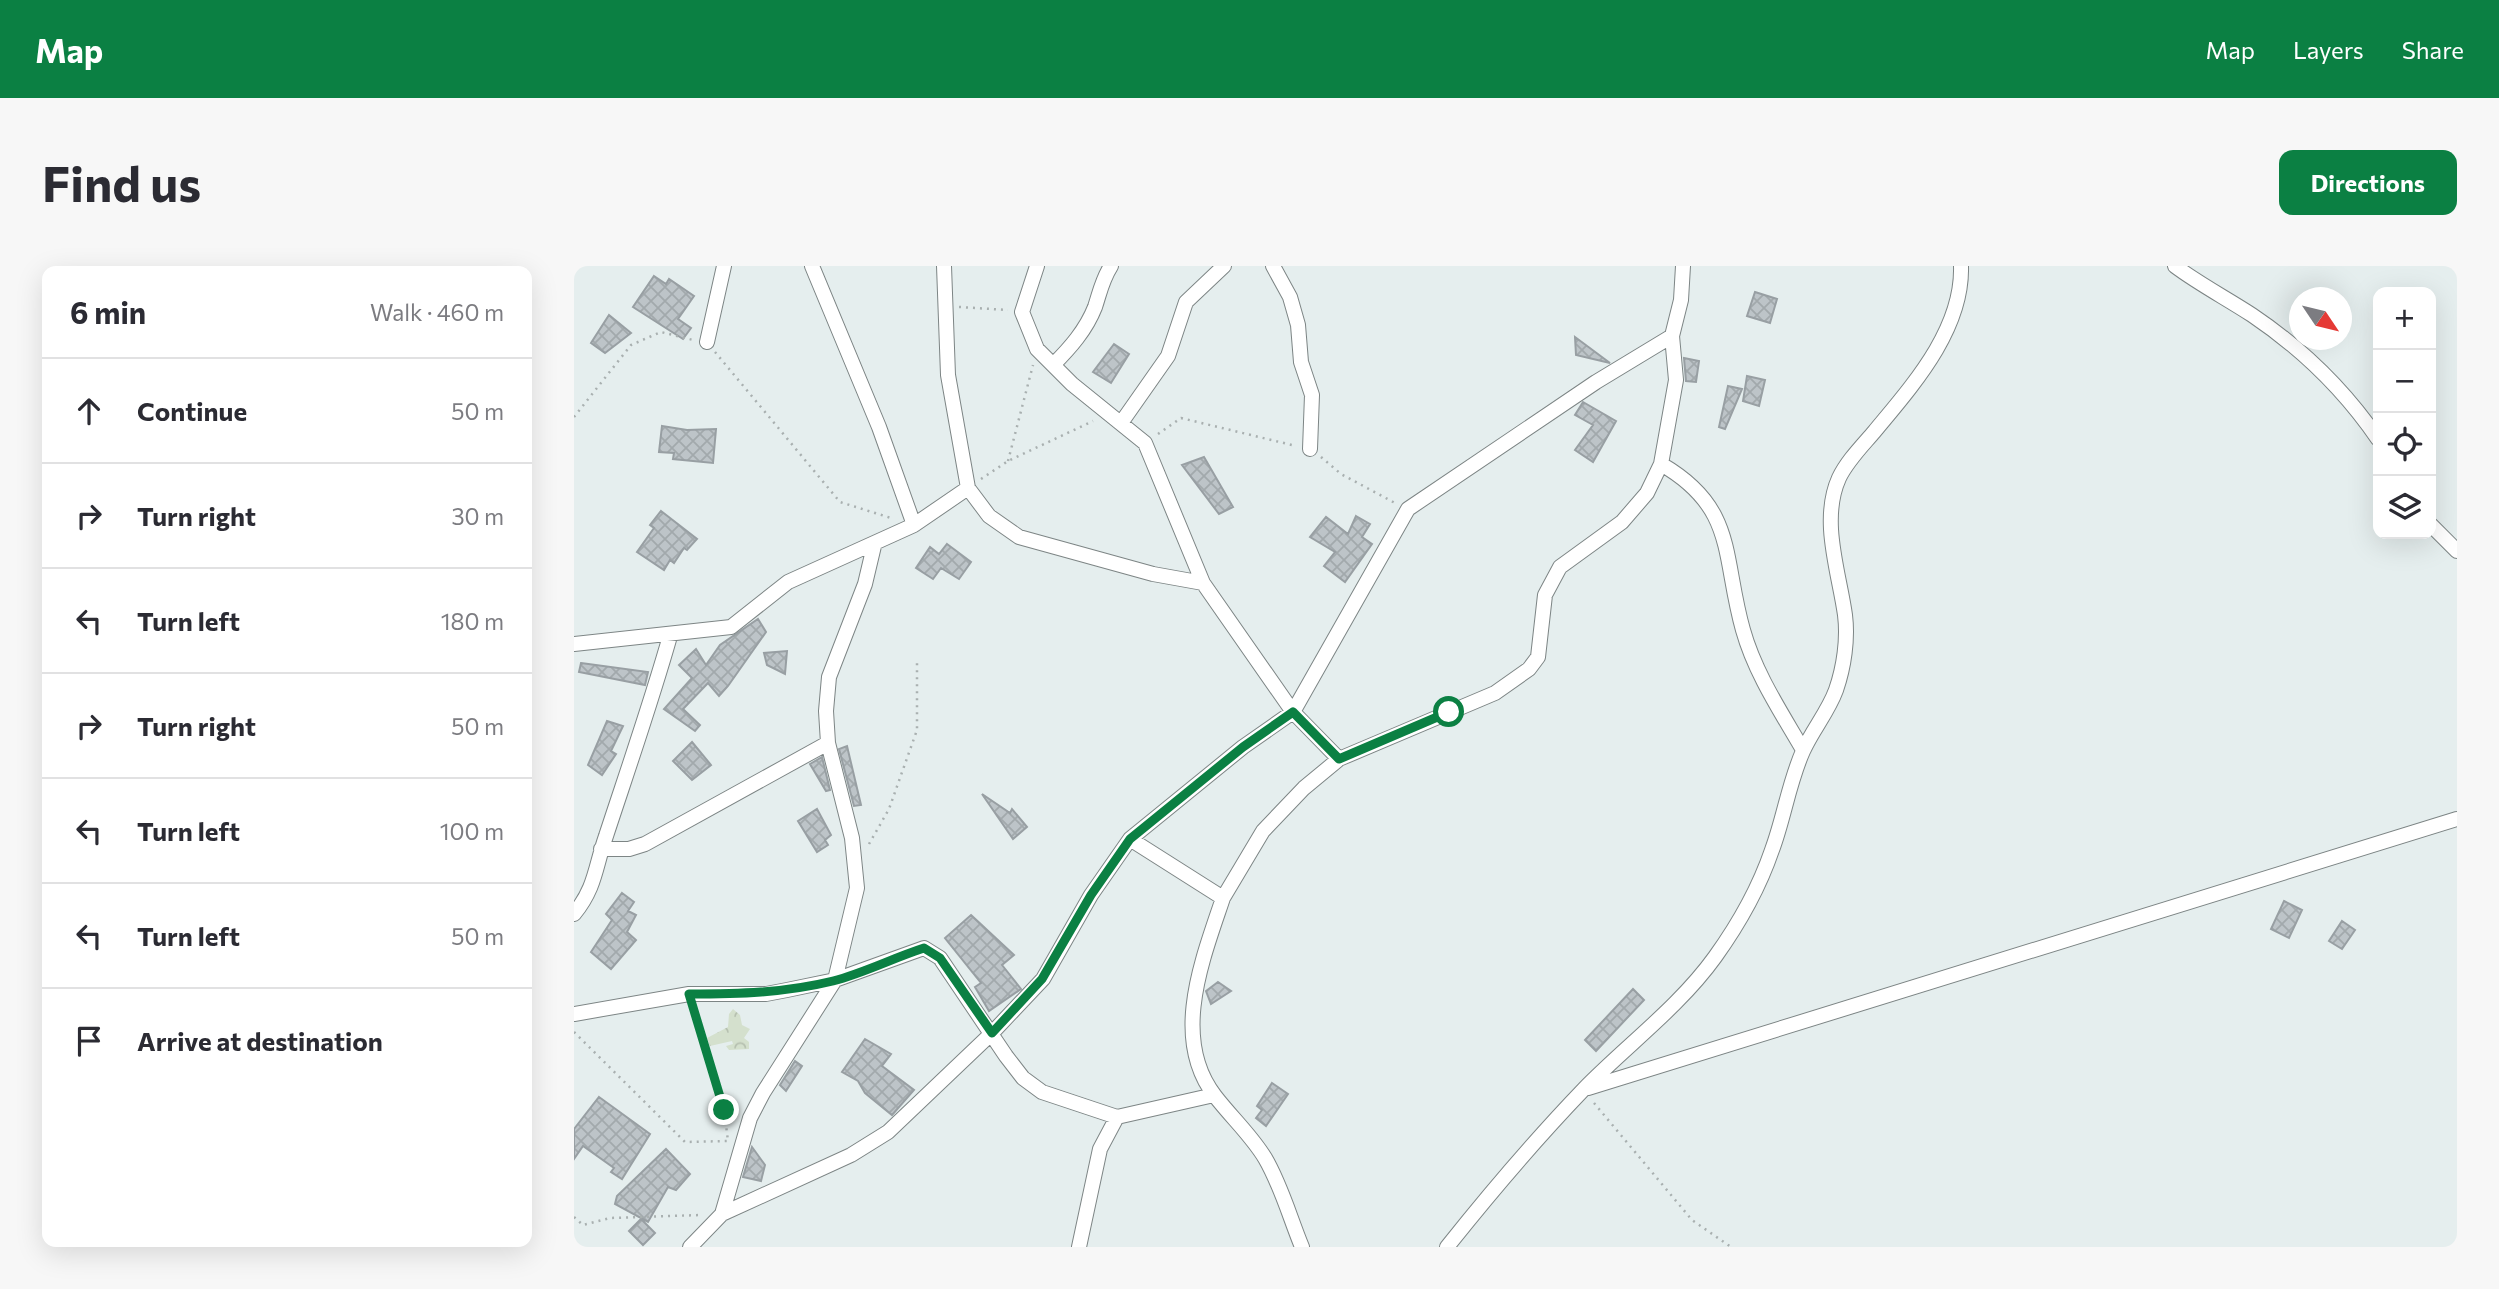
<!DOCTYPE html>
<html lang="en">
<head>
<meta charset="utf-8">
<style>
	:root { --surface:#fff; --page:#f7f7f7; --text:#2b2b33; --muted:#7c7c81; --line:#e1e1e2; --accent:#0b8043 }
	body { margin:0; font-family:Commissioner,sans-serif; background:var(--page); color:var(--text) }
	.controls { position:absolute; right:21px; top:21px; display:grid; overflow:hidden; border-radius:14px; box-shadow:0 7px 28px #0002 }
	.controls button { width:63px; height:63px; display:grid; place-items:center; padding:0; border:0; border-bottom:2px solid var(--line); background:var(--surface); color:var(--text); font:35px sans-serif }
	.compass { position:absolute; left:1715px; top:21px; width:63px; height:63px; border-radius:50%; background:var(--surface); box-shadow:0 7px 28px #0002; rotate:125deg }
	.stop { position:absolute; width:21px; height:21px; margin:-16px; border:5px solid #0b8043; border-radius:50%; background:#fff }
	.stop.end { background:#0b8043; border-color:#fff; box-shadow:0 2px 7px #0008 }
	.list { margin:0; padding:0; list-style:none }
	h2 { display:flex; justify-content:space-between; align-items:center; height:91px; margin:0; padding:0 28px; font-size:30px }
	h2 small { font-size:23px; font-weight:400; color:var(--muted) }
	.list li { display:grid; grid-template-columns:46px 1fr auto; gap:21px; align-items:center; box-sizing:border-box; height:105px; padding:0 28px; border-top:2px solid var(--line) }
	.list b { display:block; font-size:26px; white-space:nowrap }
	.list em { font-size:23px; font-style:normal; color:var(--muted) }
	.icon { flex:none; width:38px; height:38px; fill:none; stroke:currentColor; stroke-width:2; stroke-linecap:round; stroke-linejoin:round }
	.map { position:relative; flex:none; width:1883px; height:981px; overflow:hidden; border-radius:14px }
	header { display:flex; align-items:center; gap:42px; box-sizing:border-box; height:98px; padding:0 35px; background:var(--accent); color:#fff }
	header strong { font-size:33px }
	nav { display:flex; gap:38px; margin-inline-start:auto; font-size:24px }
	.intro { display:flex; align-items:center; justify-content:space-between; box-sizing:border-box; height:168px; padding:0 42px }
	h1 { margin:0; font-size:49px }
	.button { padding:18px 32px; border-radius:14px; background:var(--accent); color:#fff; font-size:24px; font-weight:700 }
	main { display:flex; gap:42px; padding:0 42px }
	aside { flex:1; background:var(--surface); border-radius:14px; box-shadow:0 7px 28px #0002 }
	.map>svg:first-child { display:block }
	.forest { fill:url(#forest-crowns) }
	.building { fill:url(#building-cross-hatch); stroke:#989fa3; stroke-width:2 }
	.lines { fill:none; stroke-linecap:round; stroke-linejoin:round }
	.street-casing { stroke:#7d8585; stroke-width:16 }
	.path { stroke:#a9b0b0; stroke-width:2.5; stroke-dasharray:2 5; stroke-linecap:butt }
	.street { stroke:#fff; stroke-width:14 }
	.route { stroke:#0b8043; stroke-width:9 }
</style>
</head>
<body>
<header>
<strong>Map</strong>
<nav><a>Map</a><a>Layers</a><a>Share</a></nav>
</header>
<div class="intro"><h1>Find us</h1><a class="button">Directions</a></div>
<main>
<aside>
<h2>6 min<small>Walk · 460 m</small></h2>
<ul class="list">
<li><svg class="icon" aria-label="ahead" viewBox="0 0 24 24"><path d="M12 20V5M6 11l6-6 6 6"/></svg><div><b>Continue</b></div><em>50 m</em></li>
<li><svg class="icon" aria-label="right" viewBox="0 0 24 24"><path d="M7 20v-9h11M14 6l5 5-5 5"/></svg><div><b>Turn right</b></div><em>30 m</em></li>
<li><svg class="icon" aria-label="left" viewBox="0 0 24 24"><path d="M17 20v-9H6M10 6l-5 5 5 5"/></svg><div><b>Turn left</b></div><em>180 m</em></li>
<li><svg class="icon" aria-label="right" viewBox="0 0 24 24"><path d="M7 20v-9h11M14 6l5 5-5 5"/></svg><div><b>Turn right</b></div><em>50 m</em></li>
<li><svg class="icon" aria-label="left" viewBox="0 0 24 24"><path d="M17 20v-9H6M10 6l-5 5 5 5"/></svg><div><b>Turn left</b></div><em>100 m</em></li>
<li><svg class="icon" aria-label="left" viewBox="0 0 24 24"><path d="M17 20v-9H6M10 6l-5 5 5 5"/></svg><div><b>Turn left</b></div><em>50 m</em></li>
<li><svg class="icon" aria-label="arrive" viewBox="0 0 24 24"><path d="M6 21V4h12l-3 4 3 4H6"/></svg><div><b>Arrive at destination</b></div></li>
</ul>
</aside>
<div class="map">
<svg width="1883" height="981" viewBox="0 0 1883 981">
	<defs>
		<pattern id="forest-crowns" width="20" height="18" patternUnits="userSpaceOnUse" patternTransform="scale(1.75)"><rect width="20" height="18" fill="#d4e0cd"/><path d="M2 6a3 3 0 1 1 6 0M12 15a3 3 0 1 1 6 0" fill="none" stroke="#b6c0b0"/></pattern>
		<pattern id="building-cross-hatch" width="8" height="8" patternUnits="userSpaceOnUse" patternTransform="scale(1.75)"><rect width="8" height="8" fill="#bdc4c8"/><path d="M0 0l8 8M0 8l8-8" fill="none" stroke="#a2a9ac"/></pattern>
	</defs>
	<rect width="100%" height="100%" fill="#e5eeee"/>
	<path class="forest" d="M159,743L166,749L168,759L176,763L170,772L175,776V783L155,784L152,780L159,778L158,775L136,780L133,772L154,761L155,748Z"/>
	<path class="building" d="M80,10L92,18L95,13L120,30L104,53L117,62L109,73L59,41Z
		M1181,26L1203,33L1196,57L1173,50Z
		M35,49L57,67L31,87L17,77Z
		M1001,71L1036,97L1002,89Z
		M540,78L555,88L537,117L519,106Z
		M1110,92L1125,95L1122,116L1112,115Z
		M1173,110L1191,114L1185,140L1169,135Z
		M1154,120L1168,123L1151,163L1145,161Z
		M1009,136L1042,155L1019,196L1001,184L1019,159L1001,149Z
		M88,160L113,164L142,163L139,197L99,193L100,187L85,186Z
		M630,191L659,241L645,248L608,199Z
		M87,245L123,273L113,284L110,282L100,297L96,294L90,304L63,286L80,262L76,259Z
		M782,250L796,258L788,271L798,278L771,316L750,300L761,286L736,271L752,251L774,268Z
		M373,278L397,296L385,313L367,302L359,313L342,302L356,281L365,288Z
		M184,353L192,366L154,420L145,430L134,417L109,443L126,459L121,465L90,443L118,412L105,399L122,383L132,399L146,379Z
		M213,385L211,408L193,399L190,387Z
		M7,397L74,406L71,419L5,406Z
		M33,455L49,460L37,485L42,488L28,509L14,499Z
		M118,476L137,499L118,514L99,495Z
		M273,480L287,539L280,540L265,483Z
		M248,491L256,524L252,525L236,498Z
		M408,528L436,547L438,543L453,561L439,573Z
		M243,543L257,569L251,574L254,579L243,586L224,555Z
		M48,627L60,636L54,645L62,649L53,666L62,674L37,703L17,686L38,654L32,648Z
		M1710,635L1728,644L1715,672L1697,663Z
		M397,649L440,689L428,699L447,723L415,745L401,721L407,717L371,672Z
		M1768,655L1781,664L1768,683L1755,675Z
		M644,716L657,725L637,738L632,725Z
		M1059,723L1070,734L1022,785L1011,774Z
		M291,773L317,788L308,800L340,824L318,849L291,827L284,815L268,806Z
		M221,795L228,800L212,825L206,819Z
		M698,817L714,828L692,860L682,852L688,844L683,840Z
		M25,831L76,868L48,913L37,906L40,902L9,880L0,893V863Z
		M178,881L191,899L187,915L169,911Z
		M92,883L116,908L102,924L94,921L74,956L41,938L43,930Z
		M67,953L81,967L69,979L55,965Z"/>
	<g class="lines">
		<g class="street-casing">
			<path id="street" d="M238,0L305,161L340,259
				M463,0L448,46L463,83L498,118L571,177L629,317L719,446L765,493
				M699,0L716,31L724,59L727,96L738,129L736,183
				M1601,0C1625,18 1652,32 1678,49C1727,82 1771,125 1804,173
				M133,76L150,0
				M479,99C496,82 512,64 521,41C526,26 528,14 537,0
				M547,157L594,90L612,36L650,0
				M1087,198C1163,242 1148,290 1169,364C1181,407 1207,446 1229,484
				M394,222L415,250L445,271L579,308L629,317
				M1857,259L1883,285
				M0,378L157,361L214,316L340,259L394,222L374,109L370,0
				M556,573L649,632C629,692 596,772 641,830C658,852 677,869 691,892C707,919 716,952 728,981
				M27,583H55L71,578L254,477
				M649,632L689,565L730,522L765,493L921,427L955,403L964,391L971,329L986,301L1048,256L1073,227L1087,198L1102,114L1098,70
				M0,648C22,621 21,601 32,570C54,503 77,437 96,370
				M0,748L115,728H192L213,724L261,714L350,682L366,692L432,790L449,812L468,826L543,851L640,829
				M1014,822L1883,553
				M148,948L176,852L189,827L261,714L283,622L278,572L254,477L252,445L255,411L291,318L300,280
				M116,981L148,948L277,889L314,866L418,767L469,713L517,629L556,573L669,481L719,446L834,243L1022,116L1098,70L1107,34L1109,0
				M505,981L526,883L543,851
				M873,981C916,927 962,873 1010,823C1053,779 1105,741 1141,691C1164,659 1185,622 1198,584C1210,552 1215,516 1229,485C1239,463 1254,446 1262,424C1270,401 1274,373 1271,349C1265,306 1246,254 1265,212C1273,195 1288,180 1300,166C1338,120 1389,64 1387,0"/>
		</g>
		<path class="path" d="M385,41L434,44
			M141,86L266,236L317,252
			M0,151L57,79L87,66L119,74
			M584,168L607,152L722,180
			M747,191L767,208L821,237
			M434,195L459,99
			M407,213L434,195L519,155
			M295,578L315,543L343,464V393
			M0,766L111,876L154,875L150,843L120,743
			M1020,837L1118,954L1157,981
			M0,951L9,959L36,952L127,949"/>
		<use href="#street" class="street"/>
	</g>
	<g class="lines">
		<path class="route" d="M150,844L115,728C164,728 210,727 259,715C290,707 319,692 350,682L366,692L418,767L468,713L517,629L556,573L669,481L719,446L765,493L875,446"/>
	</g>
</svg>
<div class="controls">
<button>+</button>
<button>−</button>
<button><svg class="icon" aria-label="locate" viewBox="0 0 24 24"><circle cx="12" cy="12" r="6"/><path d="M12 2v4M12 18v4M2 12h4M18 12h4"/></svg></button>
<button><svg class="icon" aria-label="layers" viewBox="0 0 24 24"><path d="M12 4l9 5-9 5-9-5zM3 14l9 5 9-5"/></svg></button>
</div>
<svg class="compass" viewBox="-18 -18 36 36"><path d="M0-13l5 13h-10z" fill="#e53935"/><path d="M0 13l5-13h-10z" fill="#7c7c81"/></svg>
<div class="stop" style="left:875px;top:446px"></div>
<div class="stop end" style="left:150px;top:844px"></div>
</div>
</main>
</body>
</html>
